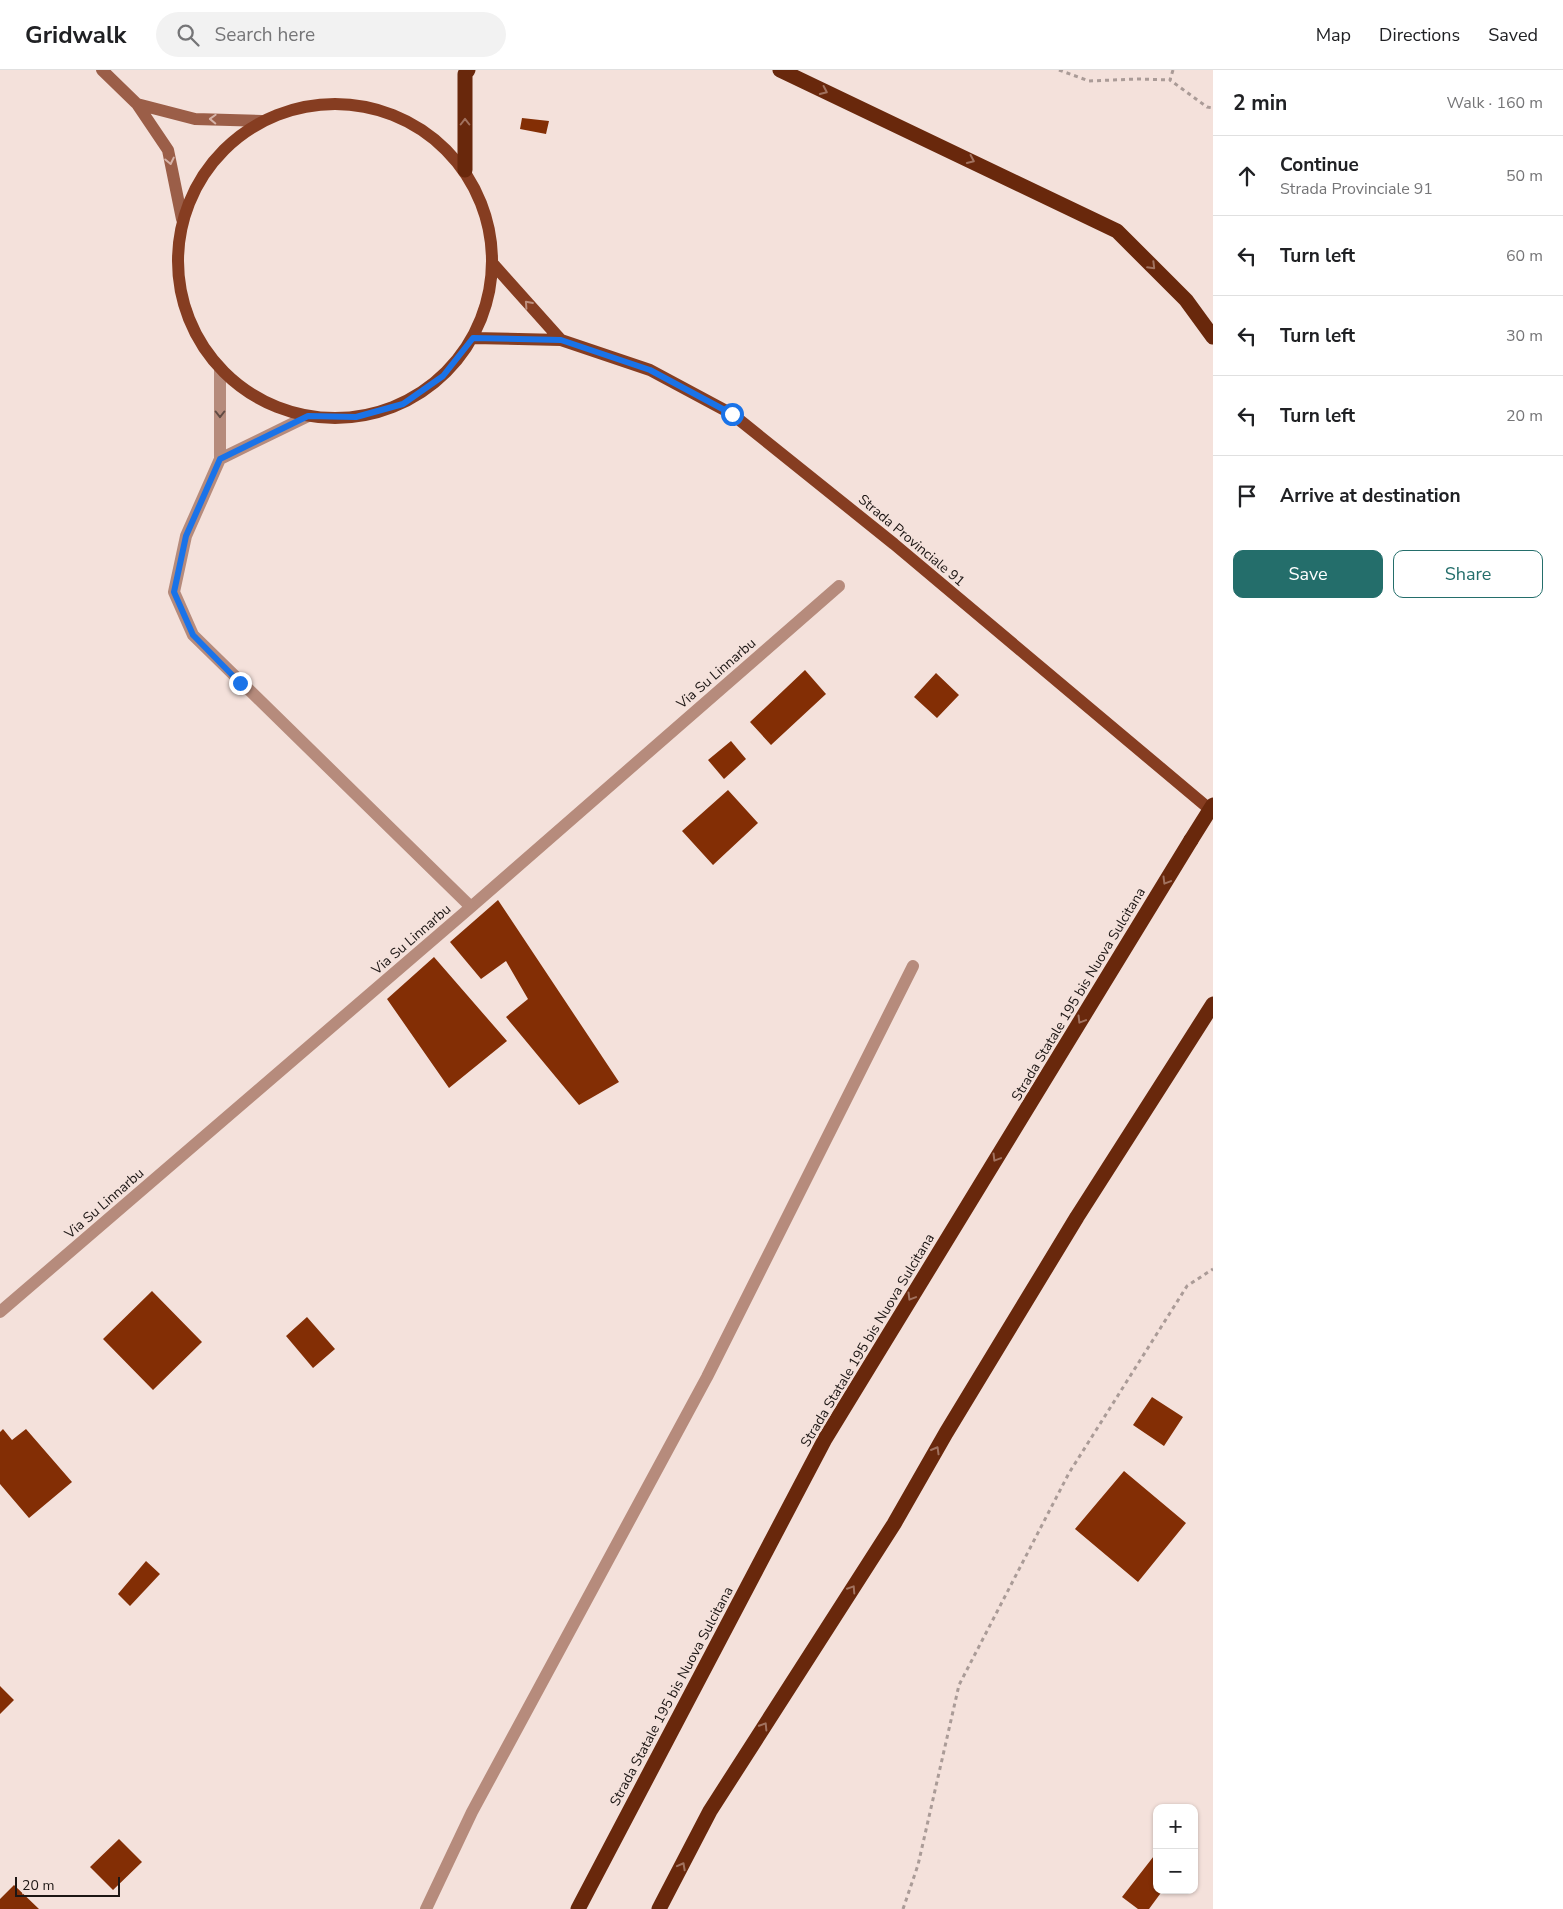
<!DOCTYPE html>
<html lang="en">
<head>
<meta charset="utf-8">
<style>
	:root { --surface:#fff; --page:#f2f2f2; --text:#202124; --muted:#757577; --line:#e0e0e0; --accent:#246e6b }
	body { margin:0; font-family:"Nunito Sans",sans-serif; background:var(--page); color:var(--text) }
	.controls { position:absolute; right:15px; bottom:15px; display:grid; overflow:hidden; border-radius:10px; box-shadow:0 1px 4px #0004 }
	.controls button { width:45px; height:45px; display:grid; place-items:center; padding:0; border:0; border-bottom:1px solid var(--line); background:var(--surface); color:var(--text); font:25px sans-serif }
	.scale { position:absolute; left:15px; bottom:12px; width:105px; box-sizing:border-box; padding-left:5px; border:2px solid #1c1614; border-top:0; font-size:14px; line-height:18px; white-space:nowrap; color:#1c1614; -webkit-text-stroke:4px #f4e1db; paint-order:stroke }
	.stop { position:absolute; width:15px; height:15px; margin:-11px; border:4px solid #1a73e8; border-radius:50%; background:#fff }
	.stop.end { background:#1a73e8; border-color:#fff; box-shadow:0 1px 5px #0008 }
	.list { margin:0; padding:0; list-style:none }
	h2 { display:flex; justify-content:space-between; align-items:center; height:65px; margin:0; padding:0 20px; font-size:21px }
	h2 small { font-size:16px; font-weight:400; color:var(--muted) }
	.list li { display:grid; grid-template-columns:32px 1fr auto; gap:15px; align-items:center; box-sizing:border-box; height:80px; padding:0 20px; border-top:1px solid var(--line) }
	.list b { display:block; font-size:19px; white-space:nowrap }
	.list p { margin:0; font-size:16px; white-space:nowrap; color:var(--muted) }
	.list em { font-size:16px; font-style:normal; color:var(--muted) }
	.actions { display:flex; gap:10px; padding:15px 20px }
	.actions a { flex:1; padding:11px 0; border:1px solid var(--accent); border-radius:10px; text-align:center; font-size:18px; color:var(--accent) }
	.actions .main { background:var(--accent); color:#fff }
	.icon { flex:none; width:28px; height:28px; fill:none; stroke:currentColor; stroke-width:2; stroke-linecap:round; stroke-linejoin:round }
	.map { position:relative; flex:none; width:1213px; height:1839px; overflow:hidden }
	header { display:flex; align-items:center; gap:30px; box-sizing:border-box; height:70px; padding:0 25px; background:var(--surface); border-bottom:1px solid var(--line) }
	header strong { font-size:24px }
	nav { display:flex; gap:28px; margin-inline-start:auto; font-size:18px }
	.search { width:350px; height:45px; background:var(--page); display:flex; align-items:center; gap:12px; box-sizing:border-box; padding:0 18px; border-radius:28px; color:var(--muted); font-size:19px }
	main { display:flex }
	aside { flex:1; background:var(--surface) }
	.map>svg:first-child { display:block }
	.building { fill:#832e05 }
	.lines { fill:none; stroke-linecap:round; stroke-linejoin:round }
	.path { stroke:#aa9b97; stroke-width:3; stroke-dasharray:4 4; stroke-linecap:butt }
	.street { stroke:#b68b7c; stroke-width:12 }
	.secondary { stroke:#9b5e48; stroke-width:12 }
	.primary { stroke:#863d21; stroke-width:12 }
	.highway { stroke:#69280c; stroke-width:15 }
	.highway-bridge { stroke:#69280c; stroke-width:15 }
	.oneway { stroke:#a1725f }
	.oneway2 { stroke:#d5b3a8 }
	.oneway3 { stroke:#bd8f7e }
	.oneway4 { stroke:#614b43 }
	.route { stroke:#1a73e8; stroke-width:6 }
	.labels { text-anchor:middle; stroke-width:5; stroke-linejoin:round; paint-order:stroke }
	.street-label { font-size:14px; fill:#1c1614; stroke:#f4e1db }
</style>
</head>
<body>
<header>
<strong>Gridwalk</strong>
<div class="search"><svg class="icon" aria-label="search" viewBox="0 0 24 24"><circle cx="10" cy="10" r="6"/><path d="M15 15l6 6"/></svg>Search here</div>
<nav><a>Map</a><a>Directions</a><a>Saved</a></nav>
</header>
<main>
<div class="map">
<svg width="1213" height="1839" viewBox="0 0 1213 1839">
	<rect width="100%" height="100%" fill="#f4e1db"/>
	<path class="building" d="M522,48L549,51L546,64L520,59Z
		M805,600L826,624L771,675L750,652Z
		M936,603L959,625L937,648L914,627Z
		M731,671L746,689L724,709L708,690Z
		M728,720L758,753L713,795L682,761Z
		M498,830L619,1012L579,1035L506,947L528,929L506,891L481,909L450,872Z
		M434,887L507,971L449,1018L387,929Z
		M152,1221L202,1272L153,1320L103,1269Z
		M307,1247L335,1279L313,1298L286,1266Z
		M1152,1327L1183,1347L1164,1376L1133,1355Z
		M3,1359L12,1370L26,1359L72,1412L29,1448L0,1414V1362Z
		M1124,1401L1186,1453L1138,1512L1075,1459Z
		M146,1491L160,1504L130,1536L118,1524Z
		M0,1616L14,1630L0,1644Z
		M119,1769L142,1792L113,1820L90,1797Z
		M1157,1782V1820H1163L1149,1839H1138L1122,1827Z
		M14,1815L39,1839H0V1829Z"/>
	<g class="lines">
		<path class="path" d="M1059,0L1089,11L1138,9L1170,10
			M1173,0L1170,10L1207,37L1213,38
			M903,1839L918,1795L959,1615L1069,1403L1187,1216L1213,1199"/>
		<path class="street" d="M220,299V389L186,466L174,522L193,565L471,837
			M220,389L308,346
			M0,1242L471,837L839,516
			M426,1839L472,1742L707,1307L913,896"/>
		<path class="secondary" d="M102,0L137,34L168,80L182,149
			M137,34L195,49L262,51"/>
		<path class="primary" d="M178 191a157 157 0 1 1 314 0a157 157 0 1 1-314 0Z
			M494,195L561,270
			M473,268L561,270L650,300L732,344L894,474L1213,742"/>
		<path class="highway" d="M780,0L1117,161L1186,230L1213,267
			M465,100V4L468,0
			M578,1839L825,1369L1191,770
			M659,1839L710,1741L894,1454L946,1363L1077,1147L1213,934"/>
		<path class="highway-bridge" d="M1191,770L1213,735"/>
	</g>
	<defs><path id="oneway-chevron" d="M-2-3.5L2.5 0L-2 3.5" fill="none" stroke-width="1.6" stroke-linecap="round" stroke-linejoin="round" transform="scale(1.25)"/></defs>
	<g class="oneway">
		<use href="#oneway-chevron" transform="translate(824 21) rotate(25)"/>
		<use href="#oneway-chevron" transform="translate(465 52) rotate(-90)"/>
		<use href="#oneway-chevron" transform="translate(971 90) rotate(25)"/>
		<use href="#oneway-chevron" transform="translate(1152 196) rotate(45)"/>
		<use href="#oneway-chevron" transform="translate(1166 811) rotate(121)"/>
		<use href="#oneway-chevron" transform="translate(1081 950) rotate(121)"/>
		<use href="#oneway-chevron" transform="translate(996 1088) rotate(121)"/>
		<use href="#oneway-chevron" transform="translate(911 1227) rotate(121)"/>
		<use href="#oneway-chevron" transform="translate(936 1380) rotate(-60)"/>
		<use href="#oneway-chevron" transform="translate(852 1519) rotate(-57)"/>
		<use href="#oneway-chevron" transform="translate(764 1656) rotate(-58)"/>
		<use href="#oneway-chevron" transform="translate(682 1796) rotate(-62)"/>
	</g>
	<g class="oneway2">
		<use href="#oneway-chevron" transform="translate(213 49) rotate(-178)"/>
		<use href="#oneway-chevron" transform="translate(170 91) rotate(78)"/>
	</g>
	<use class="oneway3" href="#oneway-chevron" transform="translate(528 234) rotate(-132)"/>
	<use class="oneway4" href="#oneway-chevron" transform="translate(220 344) rotate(90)"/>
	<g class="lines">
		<path class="route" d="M240,613L193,565L174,522L186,466L220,389L308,346L356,347L403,334L443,306L473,268L561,270L650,300L732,344"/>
	</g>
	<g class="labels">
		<g class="street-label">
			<text transform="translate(912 470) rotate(40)" y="5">Strada Provinciale 91</text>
			<text transform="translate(716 603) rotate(-41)" y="5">Via Su Linnarbu</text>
			<text transform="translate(411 869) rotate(-41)" y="5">Via Su Linnarbu</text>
			<text transform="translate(1078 924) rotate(-59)" y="5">Strada Statale 195 bis Nuova Sulcitana</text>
			<text transform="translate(104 1133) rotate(-41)" y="5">Via Su Linnarbu</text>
			<text transform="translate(867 1270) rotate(-59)" y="5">Strada Statale 195 bis Nuova Sulcitana</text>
			<text transform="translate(671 1626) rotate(-62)" y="5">Strada Statale 195 bis Nuova Sulcitana</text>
		</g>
	</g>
</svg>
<div class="controls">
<button>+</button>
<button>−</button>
</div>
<div class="scale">20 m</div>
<div class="stop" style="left:732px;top:344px"></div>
<div class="stop end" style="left:240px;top:613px"></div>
</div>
<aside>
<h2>2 min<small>Walk · 160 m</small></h2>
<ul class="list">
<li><svg class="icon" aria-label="ahead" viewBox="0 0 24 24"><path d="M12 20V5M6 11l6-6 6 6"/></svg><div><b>Continue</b><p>Strada Provinciale 91</p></div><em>50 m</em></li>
<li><svg class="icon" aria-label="left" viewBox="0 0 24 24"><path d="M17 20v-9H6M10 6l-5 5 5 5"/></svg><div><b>Turn left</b></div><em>60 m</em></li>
<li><svg class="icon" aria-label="left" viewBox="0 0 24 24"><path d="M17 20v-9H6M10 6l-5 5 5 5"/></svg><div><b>Turn left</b></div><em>30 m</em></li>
<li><svg class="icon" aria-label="left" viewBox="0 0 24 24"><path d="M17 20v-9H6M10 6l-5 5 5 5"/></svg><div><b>Turn left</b></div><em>20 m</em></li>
<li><svg class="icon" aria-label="arrive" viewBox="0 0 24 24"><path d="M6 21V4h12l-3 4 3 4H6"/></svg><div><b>Arrive at destination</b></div></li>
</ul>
<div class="actions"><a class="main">Save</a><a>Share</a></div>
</aside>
</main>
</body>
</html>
